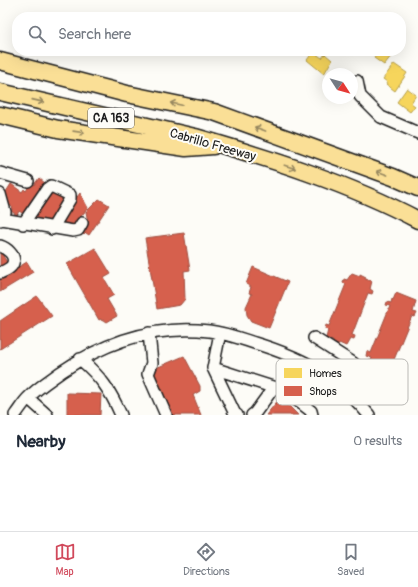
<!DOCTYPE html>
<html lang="en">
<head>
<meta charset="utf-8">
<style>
	:root { --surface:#fff; --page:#f2f2f3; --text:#1f2937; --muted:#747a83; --line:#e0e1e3; --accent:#d1495b }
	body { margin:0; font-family:Pangolin,sans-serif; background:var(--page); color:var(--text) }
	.compass { position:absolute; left:322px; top:68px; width:36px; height:36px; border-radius:50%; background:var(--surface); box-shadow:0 4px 16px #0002; rotate:126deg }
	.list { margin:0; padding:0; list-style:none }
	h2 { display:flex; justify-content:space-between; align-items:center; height:52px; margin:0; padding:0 16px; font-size:17px }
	h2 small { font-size:13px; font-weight:400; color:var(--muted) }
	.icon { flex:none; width:22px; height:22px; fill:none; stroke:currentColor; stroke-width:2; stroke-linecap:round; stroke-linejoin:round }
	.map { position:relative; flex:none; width:418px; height:415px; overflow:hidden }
	.search { position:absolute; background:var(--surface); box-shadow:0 4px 16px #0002; left:12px; right:12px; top:12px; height:44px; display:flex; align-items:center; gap:10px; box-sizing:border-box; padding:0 14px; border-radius:16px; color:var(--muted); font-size:15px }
	.sheet { height:116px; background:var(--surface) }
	nav { display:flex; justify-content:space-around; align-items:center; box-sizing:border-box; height:56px; border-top:1px solid var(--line); background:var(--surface); font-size:11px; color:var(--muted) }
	nav a { display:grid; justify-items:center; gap:2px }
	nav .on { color:var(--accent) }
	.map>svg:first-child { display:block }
	.homes { fill:#f6d55c; stroke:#b59e49 }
	.shops { fill:#d6604d; stroke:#9e4c3e }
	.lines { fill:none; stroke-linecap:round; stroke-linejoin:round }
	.minor-casing { stroke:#1c1c1c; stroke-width:14 }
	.highway-casing { stroke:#1c1c1c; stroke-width:19 }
	.minor { stroke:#fdfcf7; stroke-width:11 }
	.highway { stroke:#fadf96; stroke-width:16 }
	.oneway { stroke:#96875f }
	.labels { text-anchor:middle; stroke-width:4; stroke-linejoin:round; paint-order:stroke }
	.shield { fill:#fdfcf7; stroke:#605f5e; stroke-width:1 }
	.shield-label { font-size:12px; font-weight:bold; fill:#1c1c1c }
	.street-label { font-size:13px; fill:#1c1c1c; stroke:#fdfcf7 }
	.key { fill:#fdfcf7; stroke:#bab9b5; stroke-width:1 }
	.key-label { font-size:11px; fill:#1c1c1c }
</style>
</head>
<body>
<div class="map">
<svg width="418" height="415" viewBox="0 0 418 415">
	<rect width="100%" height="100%" fill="#fdfcf7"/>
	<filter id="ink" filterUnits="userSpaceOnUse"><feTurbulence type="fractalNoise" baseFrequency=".025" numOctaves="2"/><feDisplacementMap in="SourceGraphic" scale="8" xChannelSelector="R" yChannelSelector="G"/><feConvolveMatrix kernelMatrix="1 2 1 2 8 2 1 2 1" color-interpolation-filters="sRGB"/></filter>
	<g filter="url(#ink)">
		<path class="homes" d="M379,51H387L392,55L384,65L374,58Z
			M313,52L322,58L325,54L332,60L324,74L307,60Z
			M394,64L407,73L395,91L386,84L387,82L383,79Z
			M407,88L416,95L411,103L415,106L410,112L397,102Z"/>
		<path class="shops" d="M39,178L46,184L25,215L19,211L17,215L11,211L13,208L7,203L4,195L11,184L22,192L24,189L26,191L31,183L34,185Z
			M51,189L68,200L50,224L30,222Z
			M80,193L88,208L72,227L57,224Z
			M99,199L109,205L89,235L86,233L84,235L80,231L88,222L86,212Z
			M184,233L190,270L184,271L185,299L180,305L157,309L145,238Z
			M95,248L111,274L104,278L114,295L107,299L117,316L107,322L104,320L102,321L101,319L99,320L67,264Z
			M0,251L8,264L0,269Z
			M27,262L33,272L0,292V278Z
			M253,267L288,282L269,328L251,321L247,315L246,307L252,294L249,293L251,287L246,284Z
			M352,273L360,276V274L366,277L365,279L372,281L370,289L373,291L372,294L368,293L352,335L355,336L354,340L350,339L346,346L339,343L338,345L333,343V341L326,338L328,330L325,329L326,325L329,326L346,284L343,283L344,279L347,280Z
			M396,293L416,301L413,312L417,313L415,317L412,316L409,323L393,362L396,363L395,367L389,364L388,367L390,368L386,375L380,373L379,374L373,372L374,367L368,365L369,360L371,361L372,358L366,356L367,351L371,353L390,306L386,305L387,302L391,303L392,299L393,300Z
			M37,296L52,316L0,349V321Z
			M184,356L200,386V391L193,395L201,415H170L154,374L156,368Z
			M67,393L101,394L100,415H67Z
			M280,398L289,406L298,415H266Z"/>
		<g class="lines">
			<g class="minor-casing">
				<path id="minor" d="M357,81L360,96L381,117L418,133
					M0,173L28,181
					M0,194L5,212L2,219L0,220
					M2,219L73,231L78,230L82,223
					M23,224L47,189L51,186L70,195V199L52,229
					M0,246C6,248 16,255 13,263C12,268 4,271 0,273
					M149,333L152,363L148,374L166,415
					M220,333L213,368L285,391L311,411L312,415
					M314,338L353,363L374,384L387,389
					M80,359C101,377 110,390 121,415
					M213,368L235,414L237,415
					M28,398L47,415
					M357,402L374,384
					M15,415C19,410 23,403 28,398C37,388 50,380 61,372C105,342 155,325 209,331C227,333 244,340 261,345C286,353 314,365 335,381C347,391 359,403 369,415
					M252,415L255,413L274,387"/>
			</g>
			<g class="highway-casing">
				<path id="highway" d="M0,61L127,94L214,112L393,177L418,188
					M0,92L195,137C271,159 348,183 418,220
					M0,115L58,129L186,148L213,146"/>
			</g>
			<use href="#minor" class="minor"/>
			<use href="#highway" class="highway"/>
		</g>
		<defs><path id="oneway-shaft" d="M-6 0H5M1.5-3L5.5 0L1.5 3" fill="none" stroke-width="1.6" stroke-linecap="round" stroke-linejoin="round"/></defs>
		<g class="oneway">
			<use href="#oneway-shaft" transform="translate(38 101) rotate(13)"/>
			<use href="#oneway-shaft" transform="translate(176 104) rotate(-168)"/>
			<use href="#oneway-shaft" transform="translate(260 129) rotate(-160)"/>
			<use href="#oneway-shaft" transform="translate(79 132) rotate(8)"/>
			<use href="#oneway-shaft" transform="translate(290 167) rotate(18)"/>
			<use href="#oneway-shaft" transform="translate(382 173) rotate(-160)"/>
		</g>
	</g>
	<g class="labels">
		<rect class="shield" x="88" y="108" width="46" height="20" rx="3"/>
		<g class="shield-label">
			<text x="111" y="122">CA 163</text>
		</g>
		<g class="street-label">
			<text transform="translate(213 144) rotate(16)" y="5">Cabrillo Freeway</text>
		</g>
	</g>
	<rect x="276" y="359" width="132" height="46" rx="6" class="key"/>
	<rect x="284" y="368" width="18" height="10" fill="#f6d55c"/>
	<rect x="284" y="386" width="18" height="10" fill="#d6604d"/>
	<g class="key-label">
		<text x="309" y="377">Homes</text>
		<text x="309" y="395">Shops</text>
	</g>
</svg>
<svg class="compass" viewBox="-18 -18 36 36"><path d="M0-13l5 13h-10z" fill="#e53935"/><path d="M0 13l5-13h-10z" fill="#747a83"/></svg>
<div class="search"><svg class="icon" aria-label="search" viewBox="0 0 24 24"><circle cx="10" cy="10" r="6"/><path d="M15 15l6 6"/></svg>Search here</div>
</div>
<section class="sheet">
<h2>Nearby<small>0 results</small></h2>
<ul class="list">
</ul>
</section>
<nav>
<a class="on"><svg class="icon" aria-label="map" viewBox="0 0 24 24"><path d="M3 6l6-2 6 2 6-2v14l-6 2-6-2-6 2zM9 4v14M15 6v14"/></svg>Map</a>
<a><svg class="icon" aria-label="directions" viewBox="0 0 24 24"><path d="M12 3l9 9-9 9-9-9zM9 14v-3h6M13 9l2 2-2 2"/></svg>Directions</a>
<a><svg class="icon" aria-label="saved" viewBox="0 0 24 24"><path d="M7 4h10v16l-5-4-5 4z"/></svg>Saved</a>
</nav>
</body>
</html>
